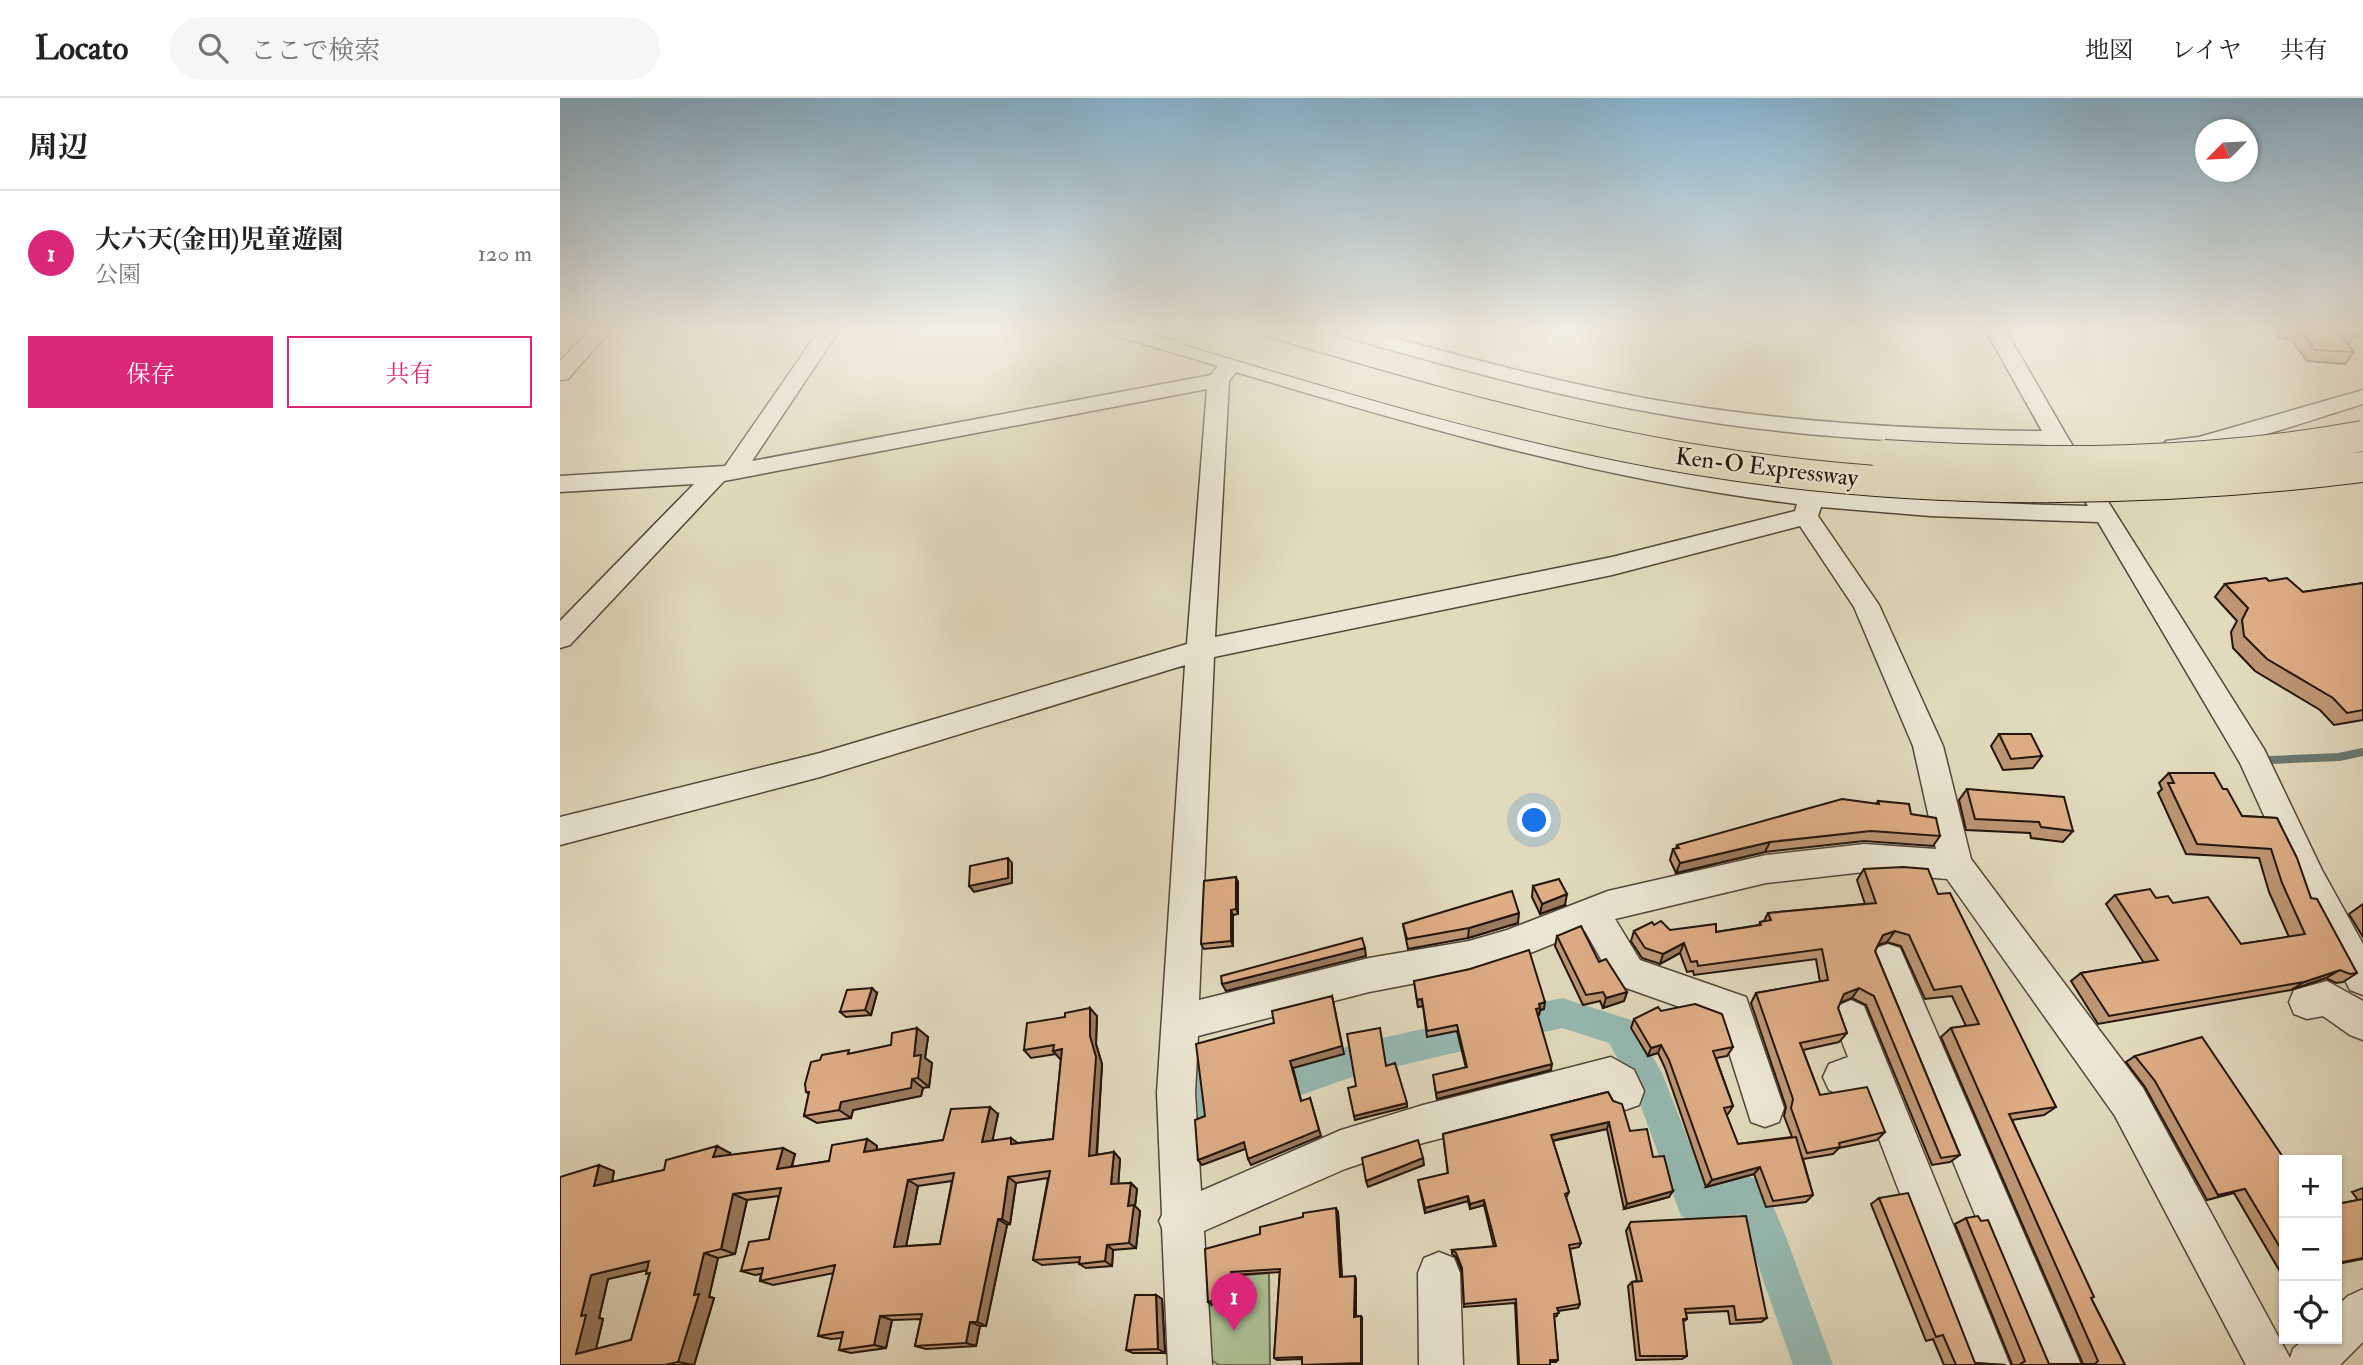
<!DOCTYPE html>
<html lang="ja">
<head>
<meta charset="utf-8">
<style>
	:root { --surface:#fff; --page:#f6f6f6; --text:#222; --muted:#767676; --line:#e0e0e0; --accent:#db2777 }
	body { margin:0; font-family:"IM FELL Double Pica","Noto Serif JP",serif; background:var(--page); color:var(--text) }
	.controls { position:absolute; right:21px; bottom:21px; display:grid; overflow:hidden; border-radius:0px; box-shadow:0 2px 5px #0004 }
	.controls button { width:63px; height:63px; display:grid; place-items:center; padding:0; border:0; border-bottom:2px solid var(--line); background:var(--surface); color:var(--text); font:35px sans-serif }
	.compass { position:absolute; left:1635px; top:21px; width:63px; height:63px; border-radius:50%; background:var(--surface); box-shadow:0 2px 5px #0004; rotate:246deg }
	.you { position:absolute; left:975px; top:723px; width:24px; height:24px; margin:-18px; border:5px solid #fff; border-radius:50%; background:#1a73e8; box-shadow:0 0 0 10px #1a73e833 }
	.badge { display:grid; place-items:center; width:46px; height:46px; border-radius:50%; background:var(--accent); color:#fff; font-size:23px; font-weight:700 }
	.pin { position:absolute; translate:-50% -58px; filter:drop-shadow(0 2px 4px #0008) }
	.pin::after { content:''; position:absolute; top:37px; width:24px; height:21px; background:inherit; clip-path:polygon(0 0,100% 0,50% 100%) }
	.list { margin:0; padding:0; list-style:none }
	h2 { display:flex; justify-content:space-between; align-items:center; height:91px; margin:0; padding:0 28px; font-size:30px }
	h2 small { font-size:23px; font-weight:400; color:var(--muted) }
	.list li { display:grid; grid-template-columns:46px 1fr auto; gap:21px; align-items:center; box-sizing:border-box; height:126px; padding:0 28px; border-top:2px solid var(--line) }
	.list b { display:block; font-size:26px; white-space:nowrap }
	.list p { margin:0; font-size:23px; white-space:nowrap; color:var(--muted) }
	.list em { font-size:23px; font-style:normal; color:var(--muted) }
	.actions { display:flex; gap:14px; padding:21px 28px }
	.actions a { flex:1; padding:16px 0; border:2px solid var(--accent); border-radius:0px; text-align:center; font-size:24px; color:var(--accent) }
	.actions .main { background:var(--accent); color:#fff }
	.icon { flex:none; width:38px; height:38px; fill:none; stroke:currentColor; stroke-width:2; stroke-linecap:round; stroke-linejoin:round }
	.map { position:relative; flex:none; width:1803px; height:1267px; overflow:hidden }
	header { display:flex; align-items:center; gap:42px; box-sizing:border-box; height:98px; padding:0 35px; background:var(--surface); border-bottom:2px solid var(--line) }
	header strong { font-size:33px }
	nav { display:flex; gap:38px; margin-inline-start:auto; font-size:24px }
	.search { width:490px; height:63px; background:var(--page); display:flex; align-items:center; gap:18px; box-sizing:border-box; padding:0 24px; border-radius:38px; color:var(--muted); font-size:26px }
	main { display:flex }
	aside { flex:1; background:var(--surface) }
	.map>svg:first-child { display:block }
	.green { fill:#aec195; stroke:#686a50; stroke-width:2 }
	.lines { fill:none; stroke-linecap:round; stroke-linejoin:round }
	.stream { stroke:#677870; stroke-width:8 }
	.canal { fill:#95bab3; fill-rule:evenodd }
	.minor-casing { stroke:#524638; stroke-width:3 }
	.minor { fill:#ece7d4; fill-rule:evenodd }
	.highway-bridge-casing { stroke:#22140b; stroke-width:32; stroke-linecap:butt }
	.highway-bridge { stroke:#e2dabd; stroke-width:30 }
	.wall { fill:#bf9674; stroke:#22140b; stroke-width:2; fill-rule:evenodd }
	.shaded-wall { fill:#9b7a5e; stroke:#22140b; stroke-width:2 }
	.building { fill:#deae87; stroke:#22140b; stroke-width:2; fill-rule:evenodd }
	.labels { text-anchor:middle; stroke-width:5; stroke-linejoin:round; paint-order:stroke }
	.far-street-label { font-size:24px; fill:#22140b; stroke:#ece7d4 }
</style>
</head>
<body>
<header>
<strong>Locato</strong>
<div class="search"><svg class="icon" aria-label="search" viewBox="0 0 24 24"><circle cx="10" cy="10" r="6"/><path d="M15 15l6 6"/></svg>ここで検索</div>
<nav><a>地図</a><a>レイヤ</a><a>共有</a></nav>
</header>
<main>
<aside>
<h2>周辺<small></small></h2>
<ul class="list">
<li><span class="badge">1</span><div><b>大六天(金田)児童遊園</b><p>公園</p></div><em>120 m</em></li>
</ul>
<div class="actions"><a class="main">保存</a><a>共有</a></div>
</aside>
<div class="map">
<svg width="1803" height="1267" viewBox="0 0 1803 1267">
	<rect width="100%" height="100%" fill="#e2dabd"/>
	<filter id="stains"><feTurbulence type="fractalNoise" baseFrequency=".00286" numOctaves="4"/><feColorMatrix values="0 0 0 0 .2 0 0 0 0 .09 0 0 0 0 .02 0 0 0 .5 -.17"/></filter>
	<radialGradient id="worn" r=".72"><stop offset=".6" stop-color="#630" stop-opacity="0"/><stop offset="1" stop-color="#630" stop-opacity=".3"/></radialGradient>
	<path class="green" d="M709,1175L710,1267H659L640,1255L637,1212L679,1199L676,1178Z"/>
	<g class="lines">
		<path class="stream" d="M1711,662L1779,659L1803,654"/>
		<path class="canal" d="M1002,900L1071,922L1102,975L1145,1085L1190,1079L1203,1084L1226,1139L1273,1267H1233L1180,1116L1134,1123L1121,1118L1076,995L1049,945L1002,930L795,978L642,1032L619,1021C612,1004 612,986 619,969L631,964L643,969L648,981V996L795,946Z"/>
		<g class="minor-casing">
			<path id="minor" d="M31,231H52L8,281L0,282V263Z
				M260,231H280L192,363L651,277L658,268L547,235L544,231H574L668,258L701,231H723L686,264C835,307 985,353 1138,377C1267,398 1398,405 1528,408L1490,347C1358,346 1225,339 1095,315C985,296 878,265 771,235L768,231H800C897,257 995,284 1095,302C1222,324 1352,332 1482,333L1425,231H1445L1508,340L1704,651L1762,772L1803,846V897L1790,892L1738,792L1680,665L1538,424L1370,418L1261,409L1258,418L1319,507L1383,648L1411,761L1583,990L1730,1260L1733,1251L1744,1241H1777V1208L1788,1198L1803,1191V1244L1780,1267H1686L1555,1018L1387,781L1304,774L1206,785L1055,821L1080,862L1186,899L1224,1010L1219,1024L1205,1029L1191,1024L1159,923L1055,886L1025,833L948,864L909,875L809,894L638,938L635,995L641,1093L781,1032L863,1007L1051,959L1074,972L1084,993L1079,1007L1065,1012L1051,1007L1047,998L863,1045L785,1071L644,1133L652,1267H608L602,1130L599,1123L602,1117L597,995L625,567L260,679L0,747V719L260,655L627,546L647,291L164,383L10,547L0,550V523L134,386L0,394V378L165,368ZM676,274C860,329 1046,383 1237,406L1235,413L1052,459L655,539L669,283ZM1240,428L1294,509L1353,648L1376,751L1304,746L1206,757L1048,793L947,832L909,843L809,860L639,902L654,559L1052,477Z
				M1803,292V306C1762,318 1641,362 1606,353L1602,348L1606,343L1639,339Z
				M1328,846L1340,850L1521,1267H1477L1310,862L1316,850Z
				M1767,883L1803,903V942L1790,937L1763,918L1747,921L1734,916L1729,904L1734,892Z
				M1291,902L1304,908L1450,1267H1406L1301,994L1282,998L1269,992L1263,979L1269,966L1288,959L1273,920L1278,908Z
				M879,1154L894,1160L900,1175L903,1267H859L858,1175L864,1160Z"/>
		</g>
		<use href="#minor" class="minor"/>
		<g class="highway-bridge-casing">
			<path id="highway-bridge" d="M626,231C793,281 960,332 1132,361C1357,398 1578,397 1803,369
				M1324,357C1485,367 1644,367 1803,338"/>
		</g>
		<use href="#highway-bridge" class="highway-bridge"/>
	</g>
	<path class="wall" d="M1712,231H1803V239H1793L1788,246L1794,254L1785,266L1747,263L1731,241L1719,240Z
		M1709,483L1743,494L1803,485V622L1774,627L1760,612L1695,573L1673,550L1671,534L1677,523L1655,499L1665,486Z
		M1439,636L1482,658L1473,670L1443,672L1431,648Z
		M1609,675L1663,691L1682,718L1717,720L1751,800L1797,875L1783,884L1776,885L1766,880L1731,892L1538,926L1511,883L1521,875L1584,865L1546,806L1555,797L1596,800L1613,805L1681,846L1729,839L1709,794L1699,760L1626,756L1598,695L1602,691L1599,685Z
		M1407,691L1513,733L1503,744L1471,740L1470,735L1406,732L1399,702Z
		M1318,703L1351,716L1380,738L1373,748L1304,743L1205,754L1116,775L1110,762L1113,751H1116L1117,747L1316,706Z
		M1304,771L1378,796L1496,1009L1484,1017L1452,1022L1531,1200L1565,1267H1451L1452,1266L1395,1126L1406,1120L1489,1266H1523L1381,939L1391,930L1406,928L1392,898L1365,901L1341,848L1327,844L1318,847L1315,853L1400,1057L1390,1064L1372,1067L1306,907L1292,900L1280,904L1278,910L1287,935L1279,944L1243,952L1260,997L1325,1034L1317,1042L1279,1050L1273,1056L1243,1061L1253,1097L1246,1104L1206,1109L1194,1076L1146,1089L1105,970L1098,955L1088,958L1071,930L1074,921L1101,913L1173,949L1167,958L1156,960L1173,1008L1168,1016H1166L1178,1046L1232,1039L1224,1018L1226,1009L1191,905L1196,895L1260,884L1256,861L1134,877L1133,873L1127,874L1120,855L1100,866L1082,860L1071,843L1074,833L1094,827L1110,832L1156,834L1199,827L1200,824L1204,823L1208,815L1305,806L1297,782Z
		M678,785V816L673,817V848L644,851L641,846Z
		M973,788L1005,807L980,816L972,799Z
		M1803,806V839L1789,816Z
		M958,825L908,840L848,851L843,826Z
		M997,838L1067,894L1064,903L1043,910L1040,903L1023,907L995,848Z
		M854,883L984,911L980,912L979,917H977L991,972L877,1001L874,983L906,970L897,933L867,939L863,908L858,909Z
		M317,895L311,917L286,919L280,914Z
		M537,918L536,946L542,966L537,1057L554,1054L560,1061L558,1086L571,1085L577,1091L575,1108L580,1113L576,1150L553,1152L552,1168L526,1170L519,1166V1164L482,1167L473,1162L488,1080L456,1085L450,1126L447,1127L426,1228H420L416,1248L366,1251L355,1248L361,1221L332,1222L326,1250L291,1255L279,1252L282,1240L271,1241L258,1238L274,1175L213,1187L200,1183L201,1176L195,1177L181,1173L209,1141L219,1098L187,1102L175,1156L158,1160L149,1199L154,1200L134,1267H0L54,1073L52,1084L104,1072L170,1055L169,1057L235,1056L232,1069L269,1063L307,1041L317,1048L316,1052L383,1042L438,1016L432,1042L458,1045L493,1041L501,961L496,956L471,960L464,952ZM392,1083L380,1146L346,1148L358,1088ZM87,1172L89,1177L71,1242L36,1251L43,1221L39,1220L48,1181Z
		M368,939L365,960L372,965L369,989L363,990L361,998L293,1012L291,1020L257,1025L244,1018L249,996L246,994L260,962Z
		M1575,958L1724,1062V1177H1722L1674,1095L1647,1102L1585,989L1566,964Z
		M1048,994L1070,1033L1093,1059L1109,1099L1064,1111L1047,1031L993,1043L1009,1094L1006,1100L1021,1145L1019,1149L1010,1151L1020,1206L1018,1210L998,1213L997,1218L994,1219L998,1262L996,1264H990V1267H958L955,1205L904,1209L902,1174L896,1159L892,1156V1152L934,1149L924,1107L910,1111L908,1103L865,1115L859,1087L888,1075L883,1036Z
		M1803,1090V1161L1777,1166V1106L1798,1102L1792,1094Z
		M1319,1100L1415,1265L1444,1267H1384L1373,1241L1366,1243L1311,1106Z
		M778,1114L782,1179L796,1181V1218H801L802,1220V1267H742V1261L717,1262L714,1260L720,1174L674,1177L676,1200L651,1206L648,1204L700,1136L743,1119Z
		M1071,1124L1207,1220L1201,1224L1170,1226L1168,1213L1126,1215L1127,1221L1123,1224L1127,1258L1122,1261L1076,1262L1068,1188L1072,1184L1077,1183L1066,1133Z
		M596,1197L602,1201L605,1255H573L566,1252Z"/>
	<path class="shaded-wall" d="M1210,744L1205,754L1116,775L1120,765Z
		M448,760L452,765V785L414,794L409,788Z
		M676,779L678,785V816L676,811Z
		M1007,796L1005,807L980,816L982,806Z
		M671,812L673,817V848L671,843Z
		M959,815L958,825L908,840L909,830Z
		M1335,833L1327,844L1315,848L1323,837Z
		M1124,845L1120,855L1100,866L1103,856Z
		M805,850L806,858L666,893L662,886Z
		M1780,872L1766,880L1731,892L1744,884Z
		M312,890L317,895L311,917L305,912Z
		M1299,890L1292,900L1277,906L1284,896Z
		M1067,894L1064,903L1043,910L1046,900Z
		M772,898L784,956L733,970L743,1010L730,963Z
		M862,901L863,908L858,909L857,902Z
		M985,904L984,911L980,912L979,917L975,918L976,911L979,906Z
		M530,910L537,918L536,946L542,966L536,1064L529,1058Z
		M357,930L368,939L365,960L372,965L369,989L358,980L354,958Z
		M1101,947L1098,955L1088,958L1091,950Z
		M502,951L509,959L500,961L493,953Z
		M992,966L991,972L877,1001L876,995Z
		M352,981L363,990L361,998L293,1012L291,1020L279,1012L281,1004Z
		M750,1000L761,1038L691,1067L688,1061Z
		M847,1005V1009L795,1022L794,1018Z
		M430,1009L438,1016L431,1050L422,1044Z
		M1049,1024L1047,1031L990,1043L991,1037Z
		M451,1040L459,1046H451Z
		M307,1041L317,1048L315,1060L304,1054Z
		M684,1044L688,1050L642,1067L638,1062Z
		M157,1048L170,1055L166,1065L153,1059Z
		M223,1050L235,1056L229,1077L217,1071Z
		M554,1054L560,1061L558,1092L551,1086Z
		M863,1060L864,1067L808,1089L806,1083Z
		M39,1067L54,1073L50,1094L34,1088Z
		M1200,1069L1194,1076L1146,1089L1152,1082Z
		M448,1079L456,1085L450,1126L442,1121Z
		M348,1082L358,1088L345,1154L334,1149Z
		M571,1085L577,1091L575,1108L580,1113L576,1150L569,1145L568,1108Z
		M1113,1093L1109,1099L1064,1111L1067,1106Z
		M173,1096L187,1102L175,1156L161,1151Z
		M908,1098V1103L865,1115V1110Z
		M924,1102V1107L910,1111V1106Z
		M776,1110L778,1114L782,1182L780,1179Z
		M438,1121L447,1127L426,1228L417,1224Z
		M547,1147L553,1152L552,1168L545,1163Z
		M144,1155L158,1160L149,1199L154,1200L134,1267L118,1264Z
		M89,1163L105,1168L48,1181L39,1220L43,1221L34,1259L16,1256L21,1218L31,1177Z
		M671,1174L674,1177L676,1200L651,1206L648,1204Z
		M795,1178L796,1181V1221L794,1219Z
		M596,1197L602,1201L605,1255L598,1251Z
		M320,1218L332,1222L326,1250L314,1247Z
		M801,1218L802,1220V1267L801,1265Z
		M410,1224L420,1228L416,1248L406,1245Z"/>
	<path class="building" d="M1740,231H1793L1796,235L1779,234L1794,254L1755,252Z
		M1706,480L1709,483L1727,480L1743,494L1803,485V612L1787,615L1773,600L1707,561L1684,538L1682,522L1688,510L1665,486Z
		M1439,636H1471L1482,658L1451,661Z
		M1609,675H1654L1663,691H1667L1682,718L1717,720L1737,760L1751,800L1757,801L1797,875L1790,876L1780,872L1744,884L1549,918L1521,875L1598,862L1555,797L1590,791L1596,800L1608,798L1613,805L1648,799L1681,846L1745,836L1722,785L1711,751L1637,746L1608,685H1614Z
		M1407,691L1504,699L1513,733L1481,729L1479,724L1415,721Z
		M1282,701L1319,706L1318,703L1349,706L1351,716L1376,720L1380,738L1311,733L1210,744L1120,765L1113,751L1119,750L1117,747Z
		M448,760V780L409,788L410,768Z
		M1343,769L1368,771L1378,796L1390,795L1496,1009L1449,1016L1534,1199L1531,1200L1565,1267H1459L1465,1263L1406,1120L1418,1118L1421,1123L1428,1122L1489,1266H1535L1538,1263L1391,930L1419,926L1401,888L1374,892L1349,837L1335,833L1323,837L1315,853L1400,1057L1381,1060L1314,898L1299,890L1284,896L1278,910L1287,935L1240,945L1260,997L1307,989L1325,1034L1279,1045L1280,1049L1247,1055L1231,1010L1233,1001L1196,895L1268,882L1262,851L1138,868L1137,863L1131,864L1124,845L1103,856L1085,850L1074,833L1092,824L1094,827L1101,823L1110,832L1156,826V834L1201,827L1200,824L1211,822L1208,815L1316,805L1304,771Z
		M676,779V811L671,812V843L641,846L644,783Z
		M999,781L1007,796L982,806L973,788Z
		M952,793L959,815L909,830L847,841L843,826Z
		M1021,828L1039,864L1046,861L1067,894L1046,900L1043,894L1026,897L997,838Z
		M802,840L805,850L662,886L661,878Z
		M969,852L985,904L979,906L980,910L976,911L992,966L876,995L873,977L907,969L897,927L867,933L862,901L857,902L854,883L910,871Z
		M312,890L305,912L280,914L287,892Z
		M772,898L782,948L730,963L741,1003L750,1000L759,1032L688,1061L684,1044L638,1062L635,1022L645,1018L636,946L714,925L712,913Z
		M1135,906L1162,916L1173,949L1153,953L1173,1008L1164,1010L1178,1046L1236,1039L1253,1097L1213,1103L1200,1069L1152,1082L1109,962L1101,947L1091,950L1074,921L1098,909L1101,913Z
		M530,910V938L536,959L529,1058L554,1054L551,1086L571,1085L568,1108L574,1107L569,1145L547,1147L545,1163L519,1166L520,1159L473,1162L490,1073L448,1079L442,1121H438L417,1224H410L406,1245L355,1248L362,1216L320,1218L314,1247L279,1252L283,1234L258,1238L275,1167L200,1183L203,1170L181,1173L189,1144L209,1141L221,1090L173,1096L161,1151L144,1155L134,1197L139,1196L118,1264L105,1267H0V1079L39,1067L34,1088L104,1072L106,1062L157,1048L153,1059L223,1050L217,1071L269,1063L272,1047L307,1041L304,1054L383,1042L391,1011L430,1009L422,1044L451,1040V1046L493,1041L502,951L493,953L494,947L464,952L467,925L505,919V915ZM394,1075L380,1146L334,1149L348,1082ZM89,1163L86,1176L90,1175L71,1242L16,1256L26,1217L21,1218L31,1177Z
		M357,930L354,958L361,957L358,980L352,981L351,990L281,1004L279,1012L244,1018L249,994H246L245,986L251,964L260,962L262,957L289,952L288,956L331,947L332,935Z
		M820,930L826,968L835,965L847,1005L794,1018L788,990L796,988L787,936Z
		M1642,939L1725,1062L1724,1156L1685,1091L1658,1097L1595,983L1575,958Z
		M1048,994L1053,1003L1062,1006L1070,1033L1087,1031L1093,1059L1104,1058L1113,1093L1067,1106L1049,1024L991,1037L1009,1094L1005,1096L1021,1145L1009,1147L1020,1206L997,1210L999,1215L994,1216L998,1262H990V1267H959L956,1201L904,1206L902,1170L896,1155L892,1152L936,1148L924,1102L910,1106L908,1098L865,1110L858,1082L888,1075L883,1036Z
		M858,1042L863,1060L806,1083L802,1060Z
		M1348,1095L1415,1265L1446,1267H1396L1383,1237L1376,1239L1319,1100Z
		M1803,1101V1160L1777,1165V1106Z
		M776,1110L780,1179L795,1178L794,1219L801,1218V1265L742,1267V1259L714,1260L720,1171L671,1174L673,1197L648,1204L645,1151L700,1136V1129L743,1119V1115Z
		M1186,1118L1207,1220L1176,1222L1174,1208L1125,1211L1127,1221H1123L1127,1258H1080L1072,1184L1082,1183L1069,1127L1071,1124Z
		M575,1197H596L598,1251L566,1252Z"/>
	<linearGradient id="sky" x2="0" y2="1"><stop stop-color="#87b6d3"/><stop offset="0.57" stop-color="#f2eee1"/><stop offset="1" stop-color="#f2eee1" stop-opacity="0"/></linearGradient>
	<rect width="1803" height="408" fill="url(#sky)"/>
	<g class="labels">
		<g class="far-street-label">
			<text transform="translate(1207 369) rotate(7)" y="8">Ken-O Expressway</text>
		</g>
	</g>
	<rect width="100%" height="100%" filter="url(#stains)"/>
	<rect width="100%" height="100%" fill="url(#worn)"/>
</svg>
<div class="controls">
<button>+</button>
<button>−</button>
<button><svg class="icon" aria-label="locate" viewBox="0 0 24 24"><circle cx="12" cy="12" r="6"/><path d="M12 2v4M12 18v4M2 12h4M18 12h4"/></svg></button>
</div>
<svg class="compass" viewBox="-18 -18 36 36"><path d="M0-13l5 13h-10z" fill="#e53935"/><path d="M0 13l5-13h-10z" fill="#767676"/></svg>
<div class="you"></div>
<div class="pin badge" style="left:674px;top:1233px">1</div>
</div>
</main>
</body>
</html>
